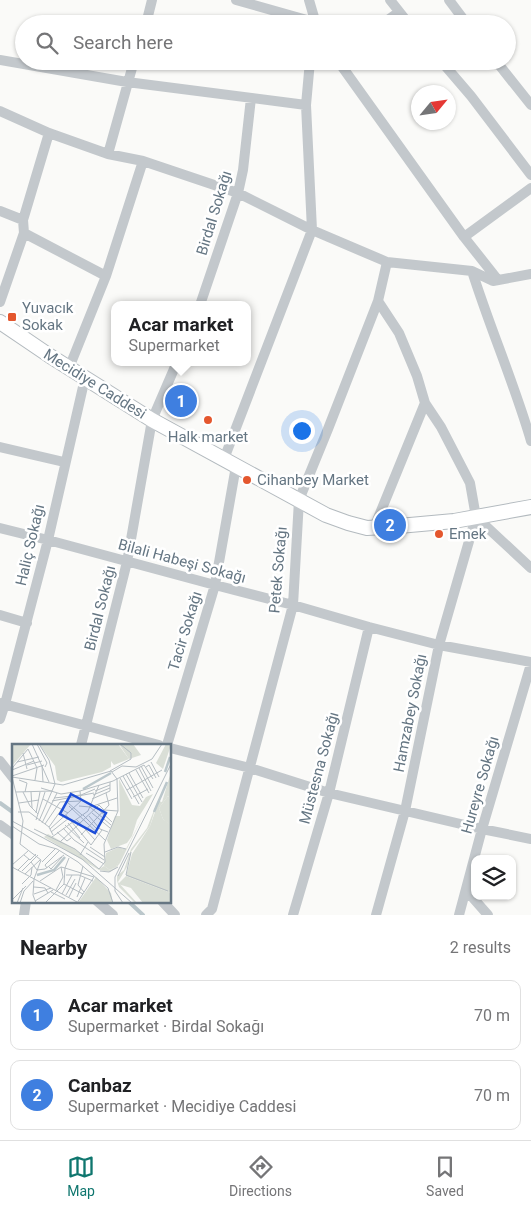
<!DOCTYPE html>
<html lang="en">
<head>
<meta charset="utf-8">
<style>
	:root { --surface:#fff; --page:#f6f6f6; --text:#202124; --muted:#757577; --line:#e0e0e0; --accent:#0f766e }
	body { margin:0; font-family:Roboto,sans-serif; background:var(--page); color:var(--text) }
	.controls { position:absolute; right:15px; bottom:15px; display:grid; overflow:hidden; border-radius:10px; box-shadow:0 1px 4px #0004 }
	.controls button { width:45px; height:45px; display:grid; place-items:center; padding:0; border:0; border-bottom:1px solid var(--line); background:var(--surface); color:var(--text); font:25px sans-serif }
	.compass { position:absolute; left:411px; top:85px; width:45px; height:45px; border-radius:50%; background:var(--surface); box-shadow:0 1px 4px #0004; rotate:61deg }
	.you { position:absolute; left:301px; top:430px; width:18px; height:18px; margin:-12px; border:4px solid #fff; border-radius:50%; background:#1a73e8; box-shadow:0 0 0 8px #1a73e833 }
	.badge { display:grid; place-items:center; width:32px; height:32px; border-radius:50%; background:var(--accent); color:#fff; font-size:16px; font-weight:700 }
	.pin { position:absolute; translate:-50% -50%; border:2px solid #fff; box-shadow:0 1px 5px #0006 }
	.popup { position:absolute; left:111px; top:301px; width:140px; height:65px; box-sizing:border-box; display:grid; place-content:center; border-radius:10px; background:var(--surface); filter:drop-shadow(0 1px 4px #0005); font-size:16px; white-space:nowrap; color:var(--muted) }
	.popup b { font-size:19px; color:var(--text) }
	.popup::after { content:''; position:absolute; left:50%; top:100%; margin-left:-10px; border:10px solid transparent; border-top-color:var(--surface) }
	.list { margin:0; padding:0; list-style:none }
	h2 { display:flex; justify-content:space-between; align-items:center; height:65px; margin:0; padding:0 20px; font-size:21px }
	h2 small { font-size:16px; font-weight:400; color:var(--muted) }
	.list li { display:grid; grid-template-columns:32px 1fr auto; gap:15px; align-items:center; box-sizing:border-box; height:70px; margin:0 10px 10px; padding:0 10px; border:1px solid var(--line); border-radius:10px }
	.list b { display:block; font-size:19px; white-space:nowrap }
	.list p { margin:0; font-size:16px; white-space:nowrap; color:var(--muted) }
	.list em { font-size:16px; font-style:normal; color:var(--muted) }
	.icon { flex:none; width:28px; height:28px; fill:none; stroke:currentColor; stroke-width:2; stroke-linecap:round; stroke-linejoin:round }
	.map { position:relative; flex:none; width:531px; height:915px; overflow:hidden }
	.search { position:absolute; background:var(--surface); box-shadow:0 1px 4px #0004; left:15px; right:15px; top:15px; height:55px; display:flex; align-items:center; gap:12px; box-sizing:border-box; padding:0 18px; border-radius:28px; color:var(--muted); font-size:19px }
	.sheet { height:225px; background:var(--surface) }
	nav { display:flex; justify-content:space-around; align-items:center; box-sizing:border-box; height:70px; border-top:1px solid var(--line); background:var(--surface); font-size:14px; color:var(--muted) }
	nav a { display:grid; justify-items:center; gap:2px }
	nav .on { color:var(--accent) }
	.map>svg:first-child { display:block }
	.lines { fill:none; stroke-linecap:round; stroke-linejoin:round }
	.stream { stroke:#bbc7cb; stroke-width:4 }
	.secondary-casing { stroke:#b3babf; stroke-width:16 }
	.street { stroke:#c3c8cc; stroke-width:10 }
	.secondary { stroke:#fff; stroke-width:14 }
	.poi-dot { fill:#e4572e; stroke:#fff; stroke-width:2 }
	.labels { text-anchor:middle; stroke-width:5; stroke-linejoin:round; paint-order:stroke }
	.street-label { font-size:15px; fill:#657683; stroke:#fff }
	.poi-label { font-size:15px; fill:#657683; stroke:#fff; text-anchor:start }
	.inset-river { fill:none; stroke:#bbc7cb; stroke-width:2.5 }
	.inset-road { fill:none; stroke:#b5bdc2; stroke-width:1 }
	.view { fill:#1d4ed8; fill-opacity:0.15; stroke:#1d4ed8; stroke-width:2.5 }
	.inset-edge { fill:none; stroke:#657683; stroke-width:2.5 }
</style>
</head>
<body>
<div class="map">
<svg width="531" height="915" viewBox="0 0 531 915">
	<rect width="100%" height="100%" fill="#fafaf8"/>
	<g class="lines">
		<path class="stream" d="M0,803L14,813
			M128,901L143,915"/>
		<g class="secondary-casing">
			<path id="secondary" d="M0,322L50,356L152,420L326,515L348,523L367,528L399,526L454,521L531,507"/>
		</g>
		<path class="street" d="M236,0L314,22V24
			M309,0L316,24
			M390,0L409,24
			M449,0L467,24
			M146,24L152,0
			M382,24L399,12
			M0,60L127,82L306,105
			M338,61L464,237L498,280
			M441,61L471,96L531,175
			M496,61L531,105
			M0,111L49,133L108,154L143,161L238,193L312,230L387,262L472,271L493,281L531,274
			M108,154L134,61
			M0,211L23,220
			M24,233L106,276
			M464,237L531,188
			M472,271C490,328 514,383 531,441
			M0,302L24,233L23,220L49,133
			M200,305L238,193L243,170L251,98
			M69,368L106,276L143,161
			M0,447L64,462
			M224,459L312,230L306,105L310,61
			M476,517L531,568
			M0,528L48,540L215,585L293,605L369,627L439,645L531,662
			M374,528L425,403
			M0,615L27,623
			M0,703L159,745
			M0,719L5,704L48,540L85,378
			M81,745L127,562L152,420L177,362
			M167,745L215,585L236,466
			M170,748L250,768L329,793L482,829L531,839
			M0,761L14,779
			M0,825L14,835
			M466,890L488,915
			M97,901L113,915
			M162,901L175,915
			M24,915L26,901
			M206,915L212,909L293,605L299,500L328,429L378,301L387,262
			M293,915L329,793L369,627
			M376,915L405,811L439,645L476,517L470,483L441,427L425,403L417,376L399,333L378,301
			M459,915L482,829L531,664"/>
		<use href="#secondary" class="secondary"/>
	</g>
	<g class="poi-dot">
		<rect x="7" y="312" width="10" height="10" rx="2.5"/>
		<circle cx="208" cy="420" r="5"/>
		<circle cx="247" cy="480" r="5"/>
		<circle cx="439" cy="534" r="5"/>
	</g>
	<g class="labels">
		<g class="street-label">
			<text transform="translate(214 213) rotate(-73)" y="5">Birdal Sokağı</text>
			<text transform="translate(95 384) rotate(32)" y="5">Mecidiye Caddesi</text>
			<text transform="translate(30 545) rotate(-77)" y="5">Haliç Sokağı</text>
			<text transform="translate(182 561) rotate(15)" y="5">Bilali Habeşi Sokağı</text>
			<text transform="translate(278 570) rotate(-85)" y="5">Petek Sokağı</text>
			<text transform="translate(100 608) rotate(-76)" y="5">Birdal Sokağı</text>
			<text transform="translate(185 631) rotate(-73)" y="5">Tacir Sokağı</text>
			<text transform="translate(410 713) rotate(-79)" y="5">Hamzabey Sokağı</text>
			<text transform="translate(319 768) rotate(-75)" y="5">Müstesna Sokağı</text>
			<text transform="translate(480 785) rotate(-74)" y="5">Hureyre Sokağı</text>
		</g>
		<g class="poi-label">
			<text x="22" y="313">Yuvacık<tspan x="22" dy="17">Sokak</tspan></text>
			<text x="208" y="442" text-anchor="middle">Halk market</text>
			<text x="257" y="485">Cihanbey Market</text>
			<text x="449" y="539">Emek</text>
		</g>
	</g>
	<g transform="translate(12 744)">
		<rect width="159" height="159" fill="#fafaf8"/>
		<path d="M107,0H121L129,11L117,15ZM156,52L159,56L158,81L151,75L147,64ZM146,56L138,82L119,108L115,123L106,138L125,159H123L107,143L105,137V132L112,126L119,105L135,84ZM132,70L108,119L104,124L98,128L87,126L32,93L36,90L63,105L87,125L92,122L98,126L104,123L111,105H114Z" fill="#dadfd7"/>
		<path d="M0,0H19L0,22ZM27,0H106L117,15L102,21L99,17V23L90,28L49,38L45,36L43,22ZM154,0L159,1L151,25L144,19ZM159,28V56L156,52L147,64L151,75L159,81V149L114,132L120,110L138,82L147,57L150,58ZM107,35L120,61L128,62L134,53L141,50L125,76L120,92L115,99L99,105L95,96L103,72H108ZM107,103L111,105L110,110L104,123L98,126L92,122L94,109Z" fill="#dadfd7"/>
		<path d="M114,132L159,149V159H131L119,144L106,140Z" fill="#dadfd7"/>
		<path d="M84,133L99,149L101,159H66Z" fill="#dadfd7"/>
		<path class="inset-river" d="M153,28L158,13M71,45L99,29M142,68L155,38M25,131L42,126L53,113"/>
		<path class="inset-road" d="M20,0L37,38M25,0L35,19L33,23M11,9L15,25M5,18L27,13M139,18L147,33M15,21L30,17M30,22L31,38M129,22L141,44M134,23L137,21L144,34M127,24L139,47M0,26L22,17M124,26L137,49M98,27L119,15V9L108,0M100,28L110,22L124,23L140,15L150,0M117,29L131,54M114,30L130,58M0,31L1,23L16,5L25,24L23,36M0,32L32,21M111,32L127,60M0,33L11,77L8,100L29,116L22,135L21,151L24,159M0,33L51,41L99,27L105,35M108,34L120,55M7,36L15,39L13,48M29,44L49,50L68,47L101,37L132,21L141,35M115,46L150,26M83,47L98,41M4,48L40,47M11,48L18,62L26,70M19,48L20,64M81,51L98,44M121,53L136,45M42,54L69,51L83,45M31,55L56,69M80,55L98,47V38M40,57L82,49M7,59L27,56M87,61L92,66L106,67M57,62L93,96M67,62L78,63L105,54M78,63L99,81M85,64L100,78M6,68H17L37,83L41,91M24,69L28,48M80,69L98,84M54,71L79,101M71,71L85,85M77,72L88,85L96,88M64,75L83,96M24,76L33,48M0,77L70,115L120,159M27,77L43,40L37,16L27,0M30,79L45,49M56,79L68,94M33,80L48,58L68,57M53,81L72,99M0,82L27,100L45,105L66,118L96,144L101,159M37,83L55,58L70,71M51,84L62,96L92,116M22,85L63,105L87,125L93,118L92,100L106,67L105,35M38,85L69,57L68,47M39,88L57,74M45,88L55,97L59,94M69,91L97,61L94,49M40,93L76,67L87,41M48,98L87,61M79,101L90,86M78,103L93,113M93,108L106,103L114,105M119,108L114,131L156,147M74,109L92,120M12,111L18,116L24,110M68,111L76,98M19,118L25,126L33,125L52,111M30,118L44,104M0,121L16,107M71,122L66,141L72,148M0,123L65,158M37,123L39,125L50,113M35,124L33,121L48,106M6,126L17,115M10,127L26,111M88,127L97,128L106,123M13,130L28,116M54,131H67L81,137M106,132L117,109M28,137L49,123M10,140L19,131L20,123M52,140L71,150M22,143L33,144L36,149M44,146L51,133L49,123L53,124L57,114M39,148L53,155M22,150L39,144M50,150L60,131M54,151L63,135M57,153L64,139M65,153L73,134M0,156L14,142M23,157L41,146M5,159L11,144M8,159L12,147L21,137M33,159L52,140L53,124L82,133M65,159L82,133M111,159L103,147V133L159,20"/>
		<path class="view" d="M59,50L94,69L83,89L48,70Z"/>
		<rect width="159" height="159" class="inset-edge"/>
	</g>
</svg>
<div class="controls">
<button><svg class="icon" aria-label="layers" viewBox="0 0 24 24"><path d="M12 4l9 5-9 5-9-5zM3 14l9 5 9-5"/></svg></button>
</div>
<svg class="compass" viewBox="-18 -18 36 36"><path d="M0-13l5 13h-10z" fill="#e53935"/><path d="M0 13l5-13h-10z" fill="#757577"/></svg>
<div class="you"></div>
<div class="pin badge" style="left:181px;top:401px;background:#3f7fe0">1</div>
<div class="popup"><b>Acar market</b>Supermarket</div>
<div class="pin badge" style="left:390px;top:525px;background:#3f7fe0">2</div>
<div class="search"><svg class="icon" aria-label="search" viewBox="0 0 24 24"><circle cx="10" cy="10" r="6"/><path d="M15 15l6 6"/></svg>Search here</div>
</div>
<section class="sheet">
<h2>Nearby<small>2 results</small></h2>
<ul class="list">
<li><span class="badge" style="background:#3f7fe0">1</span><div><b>Acar market</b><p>Supermarket · Birdal Sokağı</p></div><em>70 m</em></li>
<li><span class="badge" style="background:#3f7fe0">2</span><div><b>Canbaz</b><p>Supermarket · Mecidiye Caddesi</p></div><em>70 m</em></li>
</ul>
</section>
<nav>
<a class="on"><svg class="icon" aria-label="map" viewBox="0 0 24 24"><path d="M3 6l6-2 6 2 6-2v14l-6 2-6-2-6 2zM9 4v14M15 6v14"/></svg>Map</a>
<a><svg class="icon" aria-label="directions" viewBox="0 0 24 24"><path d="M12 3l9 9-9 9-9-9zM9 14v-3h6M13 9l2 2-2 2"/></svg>Directions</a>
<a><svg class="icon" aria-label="saved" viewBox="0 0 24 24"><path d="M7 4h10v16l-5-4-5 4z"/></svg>Saved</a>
</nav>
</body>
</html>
